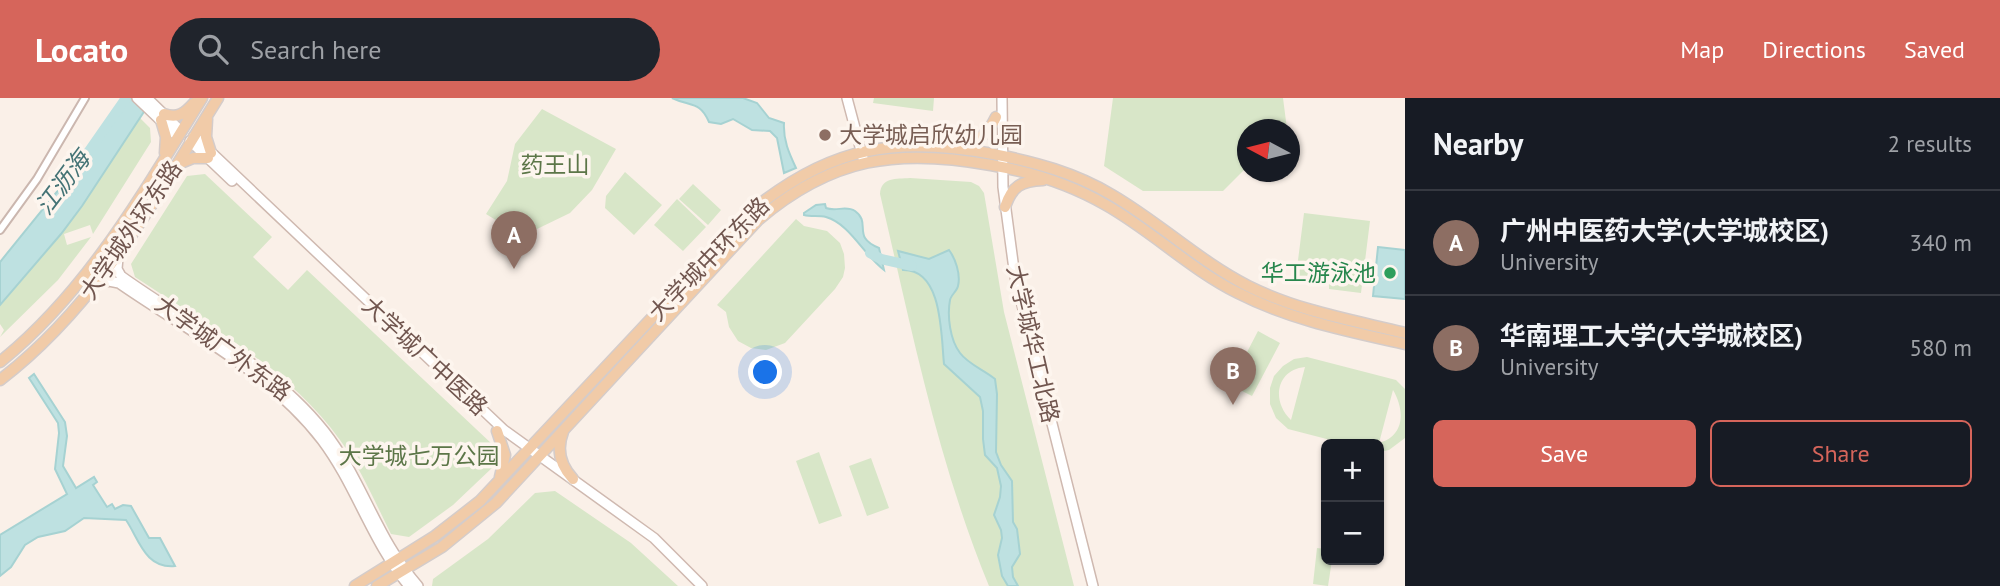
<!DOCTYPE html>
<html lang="en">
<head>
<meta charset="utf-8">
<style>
	:root { --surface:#171b24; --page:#20242c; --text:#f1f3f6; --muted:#9ea1a6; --line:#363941; --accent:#d6655b }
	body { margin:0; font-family:"PT Sans","Noto Sans SC",sans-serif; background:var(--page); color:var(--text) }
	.controls { position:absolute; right:21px; bottom:21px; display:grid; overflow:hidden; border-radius:10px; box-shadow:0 2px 5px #0004 }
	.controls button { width:63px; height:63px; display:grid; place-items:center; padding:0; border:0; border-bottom:2px solid var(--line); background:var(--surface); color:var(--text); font:35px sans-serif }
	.compass { position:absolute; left:1237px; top:21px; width:63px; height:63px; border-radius:50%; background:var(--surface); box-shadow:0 2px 5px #0004; rotate:277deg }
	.you { position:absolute; left:766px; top:275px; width:24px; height:24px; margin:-18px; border:5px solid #fff; border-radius:50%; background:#1a73e8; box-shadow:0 0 0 10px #1a73e833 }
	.badge { display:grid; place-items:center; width:46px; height:46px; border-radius:50%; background:var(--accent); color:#fff; font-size:23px; font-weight:700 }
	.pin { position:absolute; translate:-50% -58px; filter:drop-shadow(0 2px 4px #0008) }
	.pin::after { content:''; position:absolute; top:37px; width:24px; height:21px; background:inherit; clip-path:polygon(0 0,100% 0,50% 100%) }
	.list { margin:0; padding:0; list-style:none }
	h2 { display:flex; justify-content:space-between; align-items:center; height:91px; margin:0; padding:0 28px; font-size:30px }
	h2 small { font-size:23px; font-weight:400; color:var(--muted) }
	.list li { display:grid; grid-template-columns:46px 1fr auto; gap:21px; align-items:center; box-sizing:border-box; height:105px; padding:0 28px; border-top:2px solid var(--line) }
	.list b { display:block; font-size:26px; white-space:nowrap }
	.list p { margin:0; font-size:23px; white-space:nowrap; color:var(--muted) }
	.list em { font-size:23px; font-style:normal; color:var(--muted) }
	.actions { display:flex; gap:14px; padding:21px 28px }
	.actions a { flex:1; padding:16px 0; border:2px solid var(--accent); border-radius:10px; text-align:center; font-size:24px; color:var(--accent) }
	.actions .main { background:var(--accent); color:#fff }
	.icon { flex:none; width:38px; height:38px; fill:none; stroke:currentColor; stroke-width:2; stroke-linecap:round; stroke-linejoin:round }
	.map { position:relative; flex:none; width:1405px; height:488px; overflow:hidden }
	header { display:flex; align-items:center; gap:42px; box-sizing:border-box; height:98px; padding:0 35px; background:var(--accent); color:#fff }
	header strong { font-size:33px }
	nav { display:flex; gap:38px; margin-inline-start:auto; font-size:24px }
	.search { width:490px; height:63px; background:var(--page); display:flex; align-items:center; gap:18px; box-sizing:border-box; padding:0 24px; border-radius:38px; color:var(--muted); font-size:26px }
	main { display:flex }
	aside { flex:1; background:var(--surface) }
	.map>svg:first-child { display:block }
	.green { fill:#d8e6c8; fill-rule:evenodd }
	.water { fill:#bee1e1; stroke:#a6d2d2; stroke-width:2 }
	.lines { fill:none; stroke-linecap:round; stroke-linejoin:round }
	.river { stroke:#bee1e1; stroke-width:10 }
	.street-casing { stroke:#cbb7af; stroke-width:10 }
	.secondary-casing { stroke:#cfb9b0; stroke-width:12 }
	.primary-casing { stroke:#d4ccca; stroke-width:13 }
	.street { stroke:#fff; stroke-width:6 }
	.secondary { stroke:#fff; stroke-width:9 }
	.primary { stroke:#f1cba8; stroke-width:10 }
	.education-dot { fill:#8d6e63; stroke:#fdf5ee; stroke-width:2.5 }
	.leisure-dot { fill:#2e9e5b; stroke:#fdf5ee; stroke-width:2.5 }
	.labels { text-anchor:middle; stroke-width:7; stroke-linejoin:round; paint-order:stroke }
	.education-label { font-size:23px; fill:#785e54; stroke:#fdf5ee; text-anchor:start }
	.park-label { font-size:23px; fill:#5c7648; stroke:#fdf5ee }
	.street-label { font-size:23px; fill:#71564f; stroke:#fdf5ee }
	.leisure-label { font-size:23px; fill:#27864d; stroke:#fdf5ee; text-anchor:end }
	.water-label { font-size:24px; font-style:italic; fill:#447375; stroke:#fdf5ee }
</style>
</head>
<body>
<header>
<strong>Locato</strong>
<div class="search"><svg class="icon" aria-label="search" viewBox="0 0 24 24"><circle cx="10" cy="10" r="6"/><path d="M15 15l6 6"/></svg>Search here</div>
<nav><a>Map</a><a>Directions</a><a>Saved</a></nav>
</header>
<main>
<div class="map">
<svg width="1405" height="488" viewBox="0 0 1405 488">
	<rect width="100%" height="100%" fill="#faf0e8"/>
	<path class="green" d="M874,0H934L933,13L873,5Z
		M1113,0H1283L1287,31L1248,32L1247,69L1223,93H1143L1104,68Z
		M542,11L616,51L592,92L570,115L537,131L507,129L486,116L507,83L515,46Z
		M140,20L150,30L151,44L93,136L90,127L64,136L67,147L91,139L58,182L0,239L4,232L0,226V207L61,136Z
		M625,74L662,107L634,137L605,110L606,98Z
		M205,76L272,139L253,159L288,192L307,172L492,346L493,369L453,407L409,439L391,436C375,404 361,371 340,342C288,270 207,227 135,179L131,166L187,78Z
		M910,80L971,84L979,88L984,95L1004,214L1074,488H989C937,362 911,228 880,96C881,79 896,81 910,80Z
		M693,86L721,112L708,127L679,101Z
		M677,101L706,129L683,153L654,127Z
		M1304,115L1370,123L1361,195L1329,191V182L1296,178Z
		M796,121L804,128L827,133L840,145L844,156L845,170L843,179L835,191L785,245L766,252L751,250L738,243L729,229L726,214L717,207Z
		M1258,233L1280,245L1252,298L1230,287Z
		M1307,259L1396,282L1405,291V340L1389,352L1379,354V346H1346L1288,331L1276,320L1270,306V290L1274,278L1283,268L1294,261ZM1305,269L1291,322C1271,303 1276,272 1305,269ZM1393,292C1405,312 1405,338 1379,345Z
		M819,354L842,418L819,426L796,363Z
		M871,360L889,410L867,418L849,368Z
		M555,393L631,445L678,488H432L433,481L488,441L535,395Z
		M1317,450L1326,451V462H1332L1328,488L1313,486Z"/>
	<path class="water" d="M125,0H153L82,108L61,136L0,207V164L99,42Z
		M672,0H743L757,5L769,20L784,25C783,42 789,55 796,70L784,75L777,40L770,33L752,32L733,21L721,26L709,24C700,3 691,9 672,0Z
		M825,106L826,110C836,114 846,107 855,113C872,125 851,139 879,150L884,172C863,156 850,126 826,119C819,117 811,119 804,117V115L816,107Z
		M1378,149L1405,152V201L1373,198Z
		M949,152C955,160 961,176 958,188C957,193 951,197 950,202C947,218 950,242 960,255C968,266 984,272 995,281L997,296L996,354L1001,367L1012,383L1013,424L1017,431L1020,456L1012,469L1013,479L1018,488H1008L1002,478L998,457L1002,440L1001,432L994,417L1000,399L1001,388L997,370L985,357L983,341V313L980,299L944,266C941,238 943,171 903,172L898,153L929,161Z
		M34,276L65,324L67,338L63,368L76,390L94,379L97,384L93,387L107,409L112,406L115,411L123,407L131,408L149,440H160L175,468C145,471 139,441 126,422L84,420L65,433L38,439L25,447L11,469L0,478V437L67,396L55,371L59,335L58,325L29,280Z"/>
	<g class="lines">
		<path class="river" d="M75,73L126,0
			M870,155L881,161L912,168"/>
		<g class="street-casing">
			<path id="street" d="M0,132L37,81L85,0"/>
		</g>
		<g class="secondary-casing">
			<path id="secondary" d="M137,0L178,39
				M147,0L181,33
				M847,0L863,60
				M1002,0L1003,89L1015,179L1093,488
				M194,38L504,332L654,440L702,488
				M190,43L232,83
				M118,159L117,171L121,178C189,227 271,266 324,333C362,381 377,442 418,488
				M96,187L109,183L119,185C188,233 270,274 322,342C356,387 372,444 409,488"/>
		</g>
		<g class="primary-casing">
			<path id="primary" d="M164,16C178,21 185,15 194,5
				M207,21L206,39L211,55
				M161,22L166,39L165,55
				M960,48C978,44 988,36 996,19
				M176,67L193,60H208
				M1005,109C1012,88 1021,83 1043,82
				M0,264C88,193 143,95 202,0
				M0,282C97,208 155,101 218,0
				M497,333L505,357L500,379
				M563,334C556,352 560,367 573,381
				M355,488L435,438L480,403L755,110C832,48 898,38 993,56C1035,64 1075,75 1112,97C1160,125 1199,163 1248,188C1298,213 1352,222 1405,235
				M377,488L442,449L496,405L758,122C832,59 898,50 991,67C1031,74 1070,86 1106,107C1152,133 1190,171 1238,195C1291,222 1348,233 1405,246"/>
		</g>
		<use href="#street" class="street"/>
		<use href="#secondary" class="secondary"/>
		<use href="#primary" class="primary"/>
	</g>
	<circle class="education-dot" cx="825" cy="37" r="7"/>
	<circle class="leisure-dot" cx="1390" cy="175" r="7"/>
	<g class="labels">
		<g class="education-label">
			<text x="839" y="45">大学城启欣幼儿园</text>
		</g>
		<g class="park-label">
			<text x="555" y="75">药王山</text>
			<text x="419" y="366">大学城七万公园</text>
		</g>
		<g class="street-label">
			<text transform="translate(131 132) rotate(-56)" y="8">大学城外环东路</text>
			<text transform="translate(709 161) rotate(-46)" y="8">大学城中环东路</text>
			<text transform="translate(1033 246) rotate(77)" y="8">大学城华工北路</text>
			<text transform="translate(223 250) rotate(36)" y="8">大学城广外东路</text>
			<text transform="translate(425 258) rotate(43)" y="8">大学城广中医路</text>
		</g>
		<g class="leisure-label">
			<text x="1376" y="183">华工游泳池</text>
		</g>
		<g class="water-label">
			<text transform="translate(63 85) rotate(-53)" y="8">江沥海</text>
		</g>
	</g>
</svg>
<div class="controls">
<button>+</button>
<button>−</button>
</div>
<svg class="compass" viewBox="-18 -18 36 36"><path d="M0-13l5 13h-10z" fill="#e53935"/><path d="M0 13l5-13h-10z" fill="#9ea1a6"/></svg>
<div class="you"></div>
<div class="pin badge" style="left:514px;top:171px;background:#8d6e63">A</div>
<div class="pin badge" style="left:1233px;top:307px;background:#8d6e63">B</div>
</div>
<aside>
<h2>Nearby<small>2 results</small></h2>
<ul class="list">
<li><span class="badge" style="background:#8d6e63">A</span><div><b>广州中医药大学(大学城校区)</b><p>University</p></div><em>340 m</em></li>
<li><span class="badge" style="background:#8d6e63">B</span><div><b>华南理工大学(大学城校区)</b><p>University</p></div><em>580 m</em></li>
</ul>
<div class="actions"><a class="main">Save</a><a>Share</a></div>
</aside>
</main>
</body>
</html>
